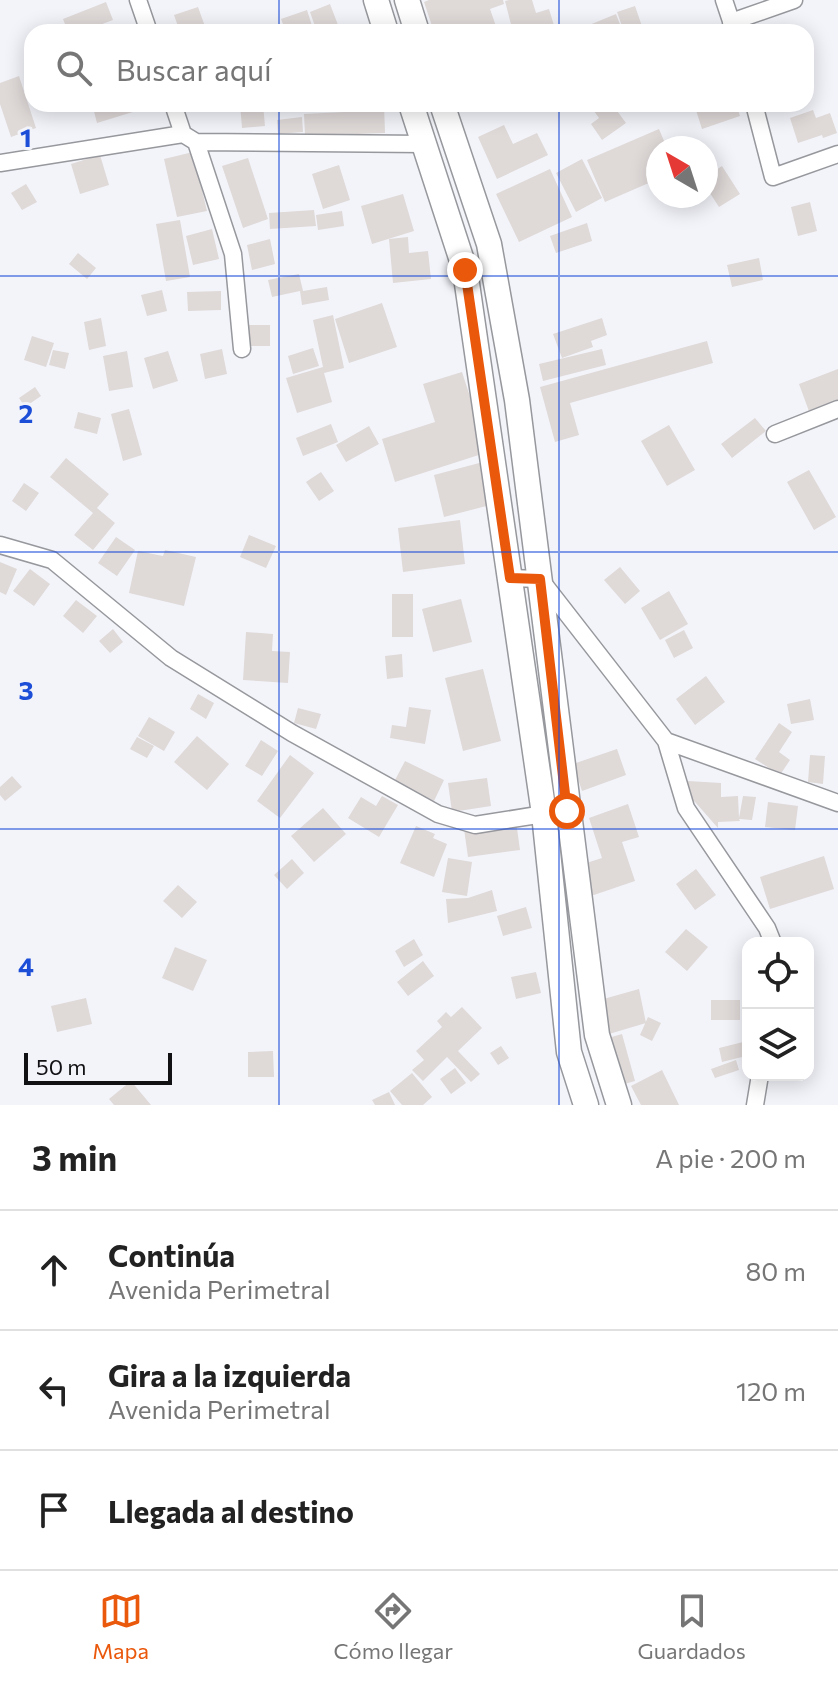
<!DOCTYPE html>
<html lang="es">
<head>
<meta charset="utf-8">
<style>
	:root { --surface:#fff; --page:#f6f6f6; --text:#222; --muted:#767676; --line:#e0e0e0; --accent:#ea580c }
	body { margin:0; font-family:Commissioner,sans-serif; background:var(--page); color:var(--text) }
	.controls { position:absolute; right:24px; bottom:24px; display:grid; overflow:hidden; border-radius:16px; box-shadow:0 4px 20px #0003 }
	.controls button { width:72px; height:72px; display:grid; place-items:center; padding:0; border:0; border-bottom:2px solid var(--line); background:var(--surface); color:var(--text); font:40px sans-serif }
	.compass { position:absolute; left:646px; top:136px; width:72px; height:72px; border-radius:50%; background:var(--surface); box-shadow:0 4px 20px #0003; rotate:321deg }
	.scale { position:absolute; left:24px; bottom:20px; width:148px; box-sizing:border-box; padding-left:8px; border:4px solid #111113; border-top:0; font-size:22px; line-height:28px; white-space:nowrap; color:#111113; -webkit-text-stroke:6px #f3f4fa; paint-order:stroke }
	.stop { position:absolute; width:24px; height:24px; margin:-18px; border:6px solid #ea580c; border-radius:50%; background:#fff }
	.stop.end { background:#ea580c; border-color:#fff; box-shadow:0 2px 8px #0008 }
	.list { margin:0; padding:0; list-style:none }
	h2 { display:flex; justify-content:space-between; align-items:center; height:104px; margin:0; padding:0 32px; font-size:34px }
	h2 small { font-size:26px; font-weight:400; color:var(--muted) }
	.list li { display:grid; grid-template-columns:52px 1fr auto; gap:24px; align-items:center; box-sizing:border-box; height:120px; padding:0 32px; border-top:2px solid var(--line) }
	.list b { display:block; font-size:30px; white-space:nowrap }
	.list p { margin:0; font-size:26px; white-space:nowrap; color:var(--muted) }
	.list em { font-size:26px; font-style:normal; color:var(--muted) }
	.icon { flex:none; width:44px; height:44px; fill:none; stroke:currentColor; stroke-width:2; stroke-linecap:round; stroke-linejoin:round }
	.map { position:relative; flex:none; width:838px; height:1105px; overflow:hidden }
	.search { position:absolute; background:var(--surface); box-shadow:0 4px 20px #0003; left:24px; right:24px; top:24px; height:88px; display:flex; align-items:center; gap:20px; box-sizing:border-box; padding:0 28px; border-radius:24px; color:var(--muted); font-size:30px }
	.sheet { height:464px; background:var(--surface) }
	nav { display:flex; justify-content:space-around; align-items:center; box-sizing:border-box; height:112px; border-top:2px solid var(--line); background:var(--surface); font-size:22px; color:var(--muted) }
	nav a { display:grid; justify-items:center; gap:4px }
	nav .on { color:var(--accent) }
	.map>svg:first-child { display:block }
	.building { fill:#dfd9d8 }
	.lines { fill:none; stroke-linecap:round; stroke-linejoin:round }
	.street-casing { stroke:#96989d; stroke-width:19 }
	.secondary-casing { stroke:#96989d; stroke-width:27 }
	.street { stroke:#fff; stroke-width:16 }
	.secondary { stroke:#fff; stroke-width:24 }
	.route { stroke:#ea580c; stroke-width:10 }
	.grid { fill:none; stroke:#1d4ed8; stroke-width:2; stroke-opacity:0.55 }
	.grid-label { font-size:26px; text-anchor:middle; font-weight:bold; fill:#1d4ed8; stroke:#f3f4fa; stroke-width:6; stroke-linejoin:round; paint-order:stroke }
</style>
</head>
<body>
<div class="map">
<svg width="838" height="1105" viewBox="0 0 838 1105">
	<rect width="100%" height="100%" fill="#f3f4fa"/>
	<path class="building" d="M429,0H503L504,4L490,9L498,32H434L424,2Z
		M509,0H532L536,13L549,9L556,32H513L505,1Z
		M106,2L113,20L81,32H68L63,19Z
		M330,4L338,25L317,32L310,12Z
		M635,6L644,32H624L617,12Z
		M198,7L207,32H180L174,15Z
		M307,10L314,32H286L281,19Z
		M616,14L623,32H572Z
		M19,76L36,128L11,137L0,104V83Z
		M92,104H134L136,111L97,123Z
		M240,104H263L265,126L242,128Z
		M344,104H384L385,133L305,136L304,114L344,112Z
		M595,104H612L626,123L602,140L591,124L599,118L591,107Z
		M694,104H736L740,116L702,129Z
		M813,110L816,118L830,113L837,133L823,138L822,135L798,143L790,118Z
		M302,117L303,132L278,134L277,120Z
		M504,125L513,144L537,133L548,155L497,179L478,137Z
		M659,129L667,148H658V179L605,202L587,160Z
		M193,152L207,211L177,217L164,159Z
		M100,155L109,185L80,194L71,164Z
		M248,158L268,219L243,228L222,166Z
		M582,159L602,198L576,212L556,173Z
		M339,165L350,200L323,209L312,174Z
		M722,166L740,194L719,207L706,187V177Z
		M550,169L572,217L519,242L496,194Z
		M26,184L37,202L22,210L11,193Z
		M403,194L414,231L372,244L361,206Z
		M810,202L817,231L798,236L791,207Z
		M314,210L316,226L270,229L269,213Z
		M342,211L344,226L318,230L316,215Z
		M180,220L190,277L166,281L156,224Z
		M587,223L592,241L556,253L550,236Z
		M212,229L219,259L193,265L186,236Z
		M408,237L409,253L428,251L431,279L393,283L389,239Z
		M270,239L275,264L252,270L247,245Z
		M78,253L96,268L87,279L69,264Z
		M759,258L763,280L732,287L727,265Z
		M299,274L303,291L327,287L329,300L302,305L300,291L272,297L268,280Z
		M162,290L167,311L147,316L141,295Z
		M221,291V310L188,311L187,292Z
		M382,303L397,347L349,363L335,319Z
		M333,315L344,368L324,373L332,402L297,413L286,378L323,367L313,320Z
		M101,318L106,346L89,350L84,322Z
		M602,318L607,335L591,341L593,347L562,358L553,334Z
		M247,325H270V346H247Z
		M32,336L54,343L46,367L24,360Z
		M707,341L713,363L570,403L579,435L555,442L540,387Z
		M313,348L319,366L293,374L288,356Z
		M222,349L227,374L205,379L200,354Z
		M602,349L606,365L543,381L539,364Z
		M53,350L69,353L65,369L49,365Z
		M127,351L133,387L109,391L103,356Z
		M168,351L178,381L153,389L144,358Z
		M838,369V403L810,414L799,384Z
		M462,372L488,452L395,482L382,439L435,422L423,384Z
		M35,387L41,396L25,407L19,398Z
		M129,409L142,455L123,461L111,414Z
		M78,412L101,418L97,434L74,428Z
		M755,418L766,431L732,458L721,444Z
		M331,424L338,442L303,456L296,438Z
		M669,425L695,470L667,486L641,441Z
		M369,426L379,444L346,462L336,445Z
		M66,458L109,494L97,508L115,523L93,550L74,535L93,513L50,477Z
		M483,462L494,504L444,517L434,475Z
		M809,470L836,517L814,530L787,482Z
		M321,472L334,491L319,501L306,482Z
		M24,483L39,493L26,511L12,501Z
		M460,520L465,564L403,572L398,528Z
		M249,535L276,546L266,568L240,557Z
		M116,537L135,550L117,576L98,563Z
		M165,550L196,557L184,606L129,593L138,551L163,556Z
		M0,562L17,569L6,595L0,592Z
		M620,567L640,591L625,604L604,580Z
		M30,569L50,584L34,606L13,591Z
		M669,591L688,624L660,640L641,608Z
		M392,594H413V637H392Z
		M461,599L472,642L433,652L422,609Z
		M76,600L97,616L83,633L63,616Z
		M113,629L123,642L110,653L99,641Z
		M684,630L693,648L674,658L665,640Z
		M246,632L273,634L272,651L290,652L288,683L243,680Z
		M402,654L403,677L387,679L385,656Z
		M483,669L501,741L463,751L445,678Z
		M706,676L725,702L695,725L676,699Z
		M198,694L214,703L206,719L190,709Z
		M810,699L814,720L791,724L787,704Z
		M409,707L431,710L425,744L390,738L392,725L406,727Z
		M298,708L321,714L316,729L294,723Z
		M149,717L175,732L164,751L138,736Z
		M779,723L792,732L779,752L790,760L780,775L755,759Z
		M197,736L229,764L207,790L174,762Z
		M137,737L154,746L147,758L130,749Z
		M261,740L278,751L262,776L245,766Z
		M617,749L626,775L582,791L573,764Z
		M290,755L314,773L280,818L257,801Z
		M810,755L825,756L823,784L808,782Z
		M405,761L444,780L434,801L394,782Z
		M12,776L22,787L5,801L0,795V787Z
		M487,778L491,806L452,812L448,783Z
		M688,781L721,783V797L738,796L739,818L743,796L756,797L752,820L739,819L740,821L718,822V828L695,802L688,797Z
		M382,796L398,805L379,837L348,818L361,797L376,806Z
		M768,802L798,806L795,830L765,827Z
		M628,804L639,837L622,842L635,881L588,897L577,866L602,858L589,818Z
		M323,808L346,834L314,862L291,836Z
		M516,821L520,850L468,857L464,829Z
		M416,826L435,834L433,838L447,844L434,877L400,863Z
		M824,856L834,889L770,909L760,877Z
		M448,858L472,862L467,896L442,892Z
		M292,859L304,873L287,889L274,875Z
		M696,869L716,895L695,910L676,884Z
		M178,885L197,902L182,918L163,901Z
		M492,890L497,911L448,923L446,899L468,898Z
		M526,907L532,928L503,936L497,916Z
		M686,929L708,947L687,971L665,952Z
		M414,939L423,955L404,967L395,951Z
		M175,947L207,960L193,991L162,978Z
		M423,961L434,976L408,996L397,982Z
		M536,972L541,993L516,999L511,977Z
		M639,989L646,1023L609,1034L600,1000Z
		M86,998L92,1024L57,1032L51,1006Z
		M711,1000H740V1020H711Z
		M462,1007L482,1028L458,1051L480,1074L471,1082L447,1057L423,1081L412,1070L424,1060L416,1051L442,1027L437,1021L446,1012L451,1017Z
		M648,1017L661,1023L652,1041L640,1035Z
		M622,1034L635,1081L621,1085L608,1038Z
		M743,1042L746,1056L722,1062L719,1048Z
		M501,1046L509,1058L498,1065L490,1053Z
		M273,1051L274,1077H248V1052Z
		M736,1060L739,1070L715,1078L711,1069Z
		M455,1068L466,1083L451,1094L440,1079Z
		M662,1070L679,1105H641L631,1086Z
		M412,1073L432,1097L423,1105H402L390,1091Z
		M131,1081L151,1105H114L109,1099Z
		M389,1092L395,1105H375L372,1100Z"/>
	<g class="lines">
		<g class="street-casing">
			<path id="street" d="M138,0L149,32
				M724,0L734,30
				M731,22L794,0
				M173,104L183,134
				M754,104L773,177L838,154
				M196,142L233,254L242,349
				M0,163L183,134L196,142L424,144
				M775,434L838,409
				M0,545L52,560L171,658L292,733L438,814L475,825L544,814
				M510,578L540,579L666,741L838,803
				M666,741L686,808L767,928L773,943
				M755,1105L760,1075"/>
		</g>
		<g class="secondary-casing">
			<path id="secondary" d="M376,0L386,32
				M407,0L417,32
				M411,104L465,270L544,814L569,1052L586,1105
				M442,104L489,244L517,400L597,1035L619,1105"/>
		</g>
		<use href="#street" class="street"/>
		<use href="#secondary" class="secondary"/>
	</g>
	<g class="lines">
		<path class="route" d="M465,270L510,578L540,579L567,811"/>
	</g>
	<path class="grid" d="M279,0V32M559,0V32M279,104V1105M559,104V1105M0,276H838M0,552H838M0,829H838"/>
	<g class="grid-label">
		<text x="26" y="147">1</text>
		<text x="26" y="423">2</text>
		<text x="26" y="700">3</text>
		<text x="26" y="976">4</text>
	</g>
</svg>
<div class="controls">
<button><svg class="icon" aria-label="locate" viewBox="0 0 24 24"><circle cx="12" cy="12" r="6"/><path d="M12 2v4M12 18v4M2 12h4M18 12h4"/></svg></button>
<button><svg class="icon" aria-label="layers" viewBox="0 0 24 24"><path d="M12 4l9 5-9 5-9-5zM3 14l9 5 9-5"/></svg></button>
</div>
<svg class="compass" viewBox="-18 -18 36 36"><path d="M0-13l5 13h-10z" fill="#e53935"/><path d="M0 13l5-13h-10z" fill="#767676"/></svg>
<div class="scale">50 m</div>
<div class="stop" style="left:567px;top:811px"></div>
<div class="stop end" style="left:465px;top:270px"></div>
<div class="search"><svg class="icon" aria-label="search" viewBox="0 0 24 24"><circle cx="10" cy="10" r="6"/><path d="M15 15l6 6"/></svg>Buscar aquí</div>
</div>
<section class="sheet">
<h2>3 min<small>A pie · 200 m</small></h2>
<ul class="list">
<li><svg class="icon" aria-label="ahead" viewBox="0 0 24 24"><path d="M12 20V5M6 11l6-6 6 6"/></svg><div><b>Continúa</b><p>Avenida Perimetral</p></div><em>80 m</em></li>
<li><svg class="icon" aria-label="left" viewBox="0 0 24 24"><path d="M17 20v-9H6M10 6l-5 5 5 5"/></svg><div><b>Gira a la izquierda</b><p>Avenida Perimetral</p></div><em>120 m</em></li>
<li><svg class="icon" aria-label="arrive" viewBox="0 0 24 24"><path d="M6 21V4h12l-3 4 3 4H6"/></svg><div><b>Llegada al destino</b></div></li>
</ul>
</section>
<nav>
<a class="on"><svg class="icon" aria-label="map" viewBox="0 0 24 24"><path d="M3 6l6-2 6 2 6-2v14l-6 2-6-2-6 2zM9 4v14M15 6v14"/></svg>Mapa</a>
<a><svg class="icon" aria-label="directions" viewBox="0 0 24 24"><path d="M12 3l9 9-9 9-9-9zM9 14v-3h6M13 9l2 2-2 2"/></svg>Cómo llegar</a>
<a><svg class="icon" aria-label="saved" viewBox="0 0 24 24"><path d="M7 4h10v16l-5-4-5 4z"/></svg>Guardados</a>
</nav>
</body>
</html>
